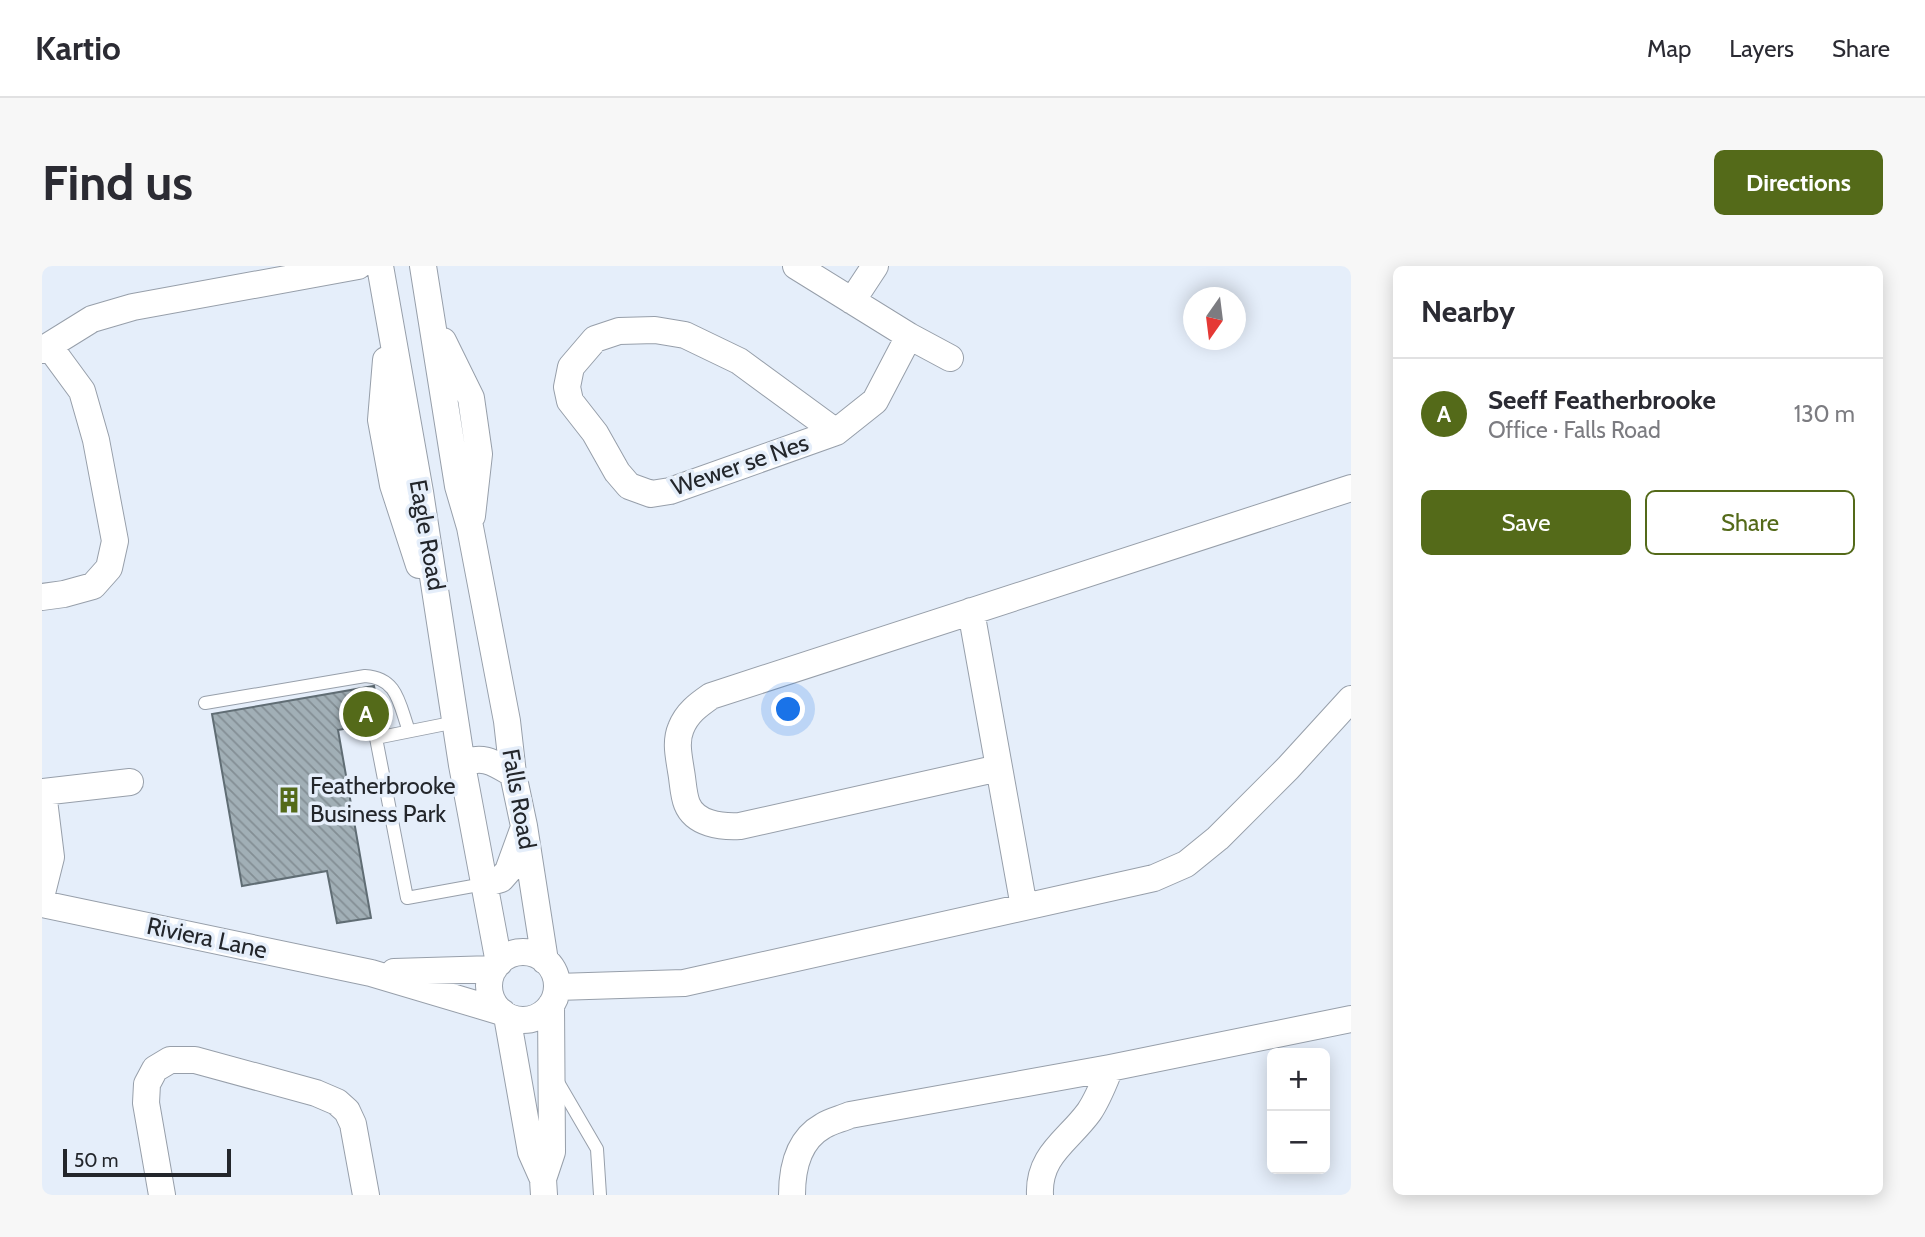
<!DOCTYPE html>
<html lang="en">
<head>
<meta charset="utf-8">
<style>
	:root { --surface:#fff; --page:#f7f7f7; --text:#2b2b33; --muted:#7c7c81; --line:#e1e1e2; --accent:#546a19 }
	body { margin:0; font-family:Cabin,sans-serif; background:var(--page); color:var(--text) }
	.controls { position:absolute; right:21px; bottom:21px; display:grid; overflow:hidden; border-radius:10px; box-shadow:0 4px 18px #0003 }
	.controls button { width:63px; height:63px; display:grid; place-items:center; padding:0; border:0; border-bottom:2px solid var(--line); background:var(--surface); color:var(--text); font:35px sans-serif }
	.compass { position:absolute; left:1141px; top:21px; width:63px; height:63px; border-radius:50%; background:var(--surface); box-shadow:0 4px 18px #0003; rotate:194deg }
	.scale { position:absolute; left:21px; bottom:18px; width:168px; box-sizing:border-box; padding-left:7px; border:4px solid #23262b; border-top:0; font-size:19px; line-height:24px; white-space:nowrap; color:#23262b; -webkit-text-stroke:5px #e5eefa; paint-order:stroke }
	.you { position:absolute; left:747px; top:444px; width:24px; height:24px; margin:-18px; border:5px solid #fff; border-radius:50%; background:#1a73e8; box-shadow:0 0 0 10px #1a73e833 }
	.badge { display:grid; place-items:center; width:46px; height:46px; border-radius:50%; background:var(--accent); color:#fff; font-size:23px; font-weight:700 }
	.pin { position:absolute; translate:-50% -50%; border:4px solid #fff; box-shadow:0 2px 7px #0006 }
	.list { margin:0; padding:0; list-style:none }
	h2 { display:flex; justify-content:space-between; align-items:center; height:91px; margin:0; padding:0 28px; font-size:30px }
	h2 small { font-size:23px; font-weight:400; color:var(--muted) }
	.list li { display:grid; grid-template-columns:46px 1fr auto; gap:21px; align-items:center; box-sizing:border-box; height:112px; padding:0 28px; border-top:2px solid var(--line) }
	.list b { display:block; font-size:26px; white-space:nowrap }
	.list p { margin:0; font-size:23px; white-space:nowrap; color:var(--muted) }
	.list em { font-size:23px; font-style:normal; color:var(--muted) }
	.actions { display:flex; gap:14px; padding:21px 28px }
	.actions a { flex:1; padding:16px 0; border:2px solid var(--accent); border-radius:10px; text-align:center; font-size:24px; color:var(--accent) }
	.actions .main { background:var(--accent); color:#fff }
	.map { position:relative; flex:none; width:1309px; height:929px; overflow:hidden; border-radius:10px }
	header { display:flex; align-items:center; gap:42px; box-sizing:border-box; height:98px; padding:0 35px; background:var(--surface); border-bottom:2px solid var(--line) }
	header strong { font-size:33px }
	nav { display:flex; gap:38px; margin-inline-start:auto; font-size:24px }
	.intro { display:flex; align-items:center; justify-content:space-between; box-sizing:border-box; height:168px; padding:0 42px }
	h1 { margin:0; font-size:49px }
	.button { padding:18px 32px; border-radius:10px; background:var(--accent); color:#fff; font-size:24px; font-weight:700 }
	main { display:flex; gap:42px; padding:0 42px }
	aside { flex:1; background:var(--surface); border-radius:10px; box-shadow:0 4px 18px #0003 }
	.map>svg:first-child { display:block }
	.building { fill:url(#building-back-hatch); stroke:#606d74; stroke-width:2 }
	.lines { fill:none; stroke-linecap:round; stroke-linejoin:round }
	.lane-casing { stroke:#979faa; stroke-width:14 }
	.street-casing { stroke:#979faa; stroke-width:28 }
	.lane { stroke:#fff; stroke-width:12 }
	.street { stroke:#fff; stroke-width:26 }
	.labels { text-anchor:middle; stroke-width:7; stroke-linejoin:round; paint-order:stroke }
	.street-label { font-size:24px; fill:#23262b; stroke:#e5eefa }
	.poi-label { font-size:24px; fill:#23262b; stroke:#e5eefa; text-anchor:start }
</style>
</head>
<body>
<header>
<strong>Kartio</strong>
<nav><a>Map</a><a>Layers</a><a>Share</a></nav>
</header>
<div class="intro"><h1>Find us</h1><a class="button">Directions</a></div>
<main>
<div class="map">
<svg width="1309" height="929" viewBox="0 0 1309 929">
	<defs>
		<pattern id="building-back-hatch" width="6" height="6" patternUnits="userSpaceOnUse" patternTransform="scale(1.75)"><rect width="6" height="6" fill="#a1afb6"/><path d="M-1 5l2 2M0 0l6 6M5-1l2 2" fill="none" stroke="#838e94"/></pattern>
	</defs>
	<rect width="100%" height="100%" fill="#e5eefa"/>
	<path class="building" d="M332,420L339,456L296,464L329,652L295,657L285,605L200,620L170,448Z"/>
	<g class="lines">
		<g class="lane-casing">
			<path id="lane" d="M163,437L323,410C356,412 357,438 367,465
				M414,456L334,472L365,632L442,618
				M513,811L555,883L558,929"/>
		</g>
		<g class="street-casing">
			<path id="street" d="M338,0L378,226L420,499L457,697
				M381,0L416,220L428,261L465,455L471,508L482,560L503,695
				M754,0L867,70L908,92
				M810,35L833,0
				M401,75L429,132L437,188L430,250
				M0,84L50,53L91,41L316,0
				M344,94L339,154L351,219L377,299
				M794,166L697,95L643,69L613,64L577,65L553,73L529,101L525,121L528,135L553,167L575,206L587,220L609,228L628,225L794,166L833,135L867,70
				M0,331L22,328L51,320L67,302L73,275L54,174L40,125L7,80
				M929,345L982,641
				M420,499C439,487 454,498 471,508
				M957,502L698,560C679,561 653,558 645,538C641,528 641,515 639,505C637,491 633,476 639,462C645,447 656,439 669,430L1309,222
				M0,526L88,516
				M442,618L459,613L466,605L482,561
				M0,627L9,591L1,526
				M0,638L329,707L460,746
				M447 720a34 34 0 1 1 68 0a34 34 0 1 1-68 0Z
				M352,706L452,703
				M515,721L642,717L1112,612L1144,598L1176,572L1246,502L1309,433
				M465,750L489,886L501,913
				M120,929L104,837L105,818L113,803L128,794H153L274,827L295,836L305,845L311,858L324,929
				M502,929L501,913L510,886L509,739
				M750,929C750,903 756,874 781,860C789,855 799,853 808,849L1068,802L1309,753
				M998,929C996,889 1026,875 1047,846C1056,833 1062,817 1068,802"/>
		</g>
		<use href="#lane" class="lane"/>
		<use href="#street" class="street"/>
	</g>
	<defs>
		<g id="building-bare" transform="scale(2.1)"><path d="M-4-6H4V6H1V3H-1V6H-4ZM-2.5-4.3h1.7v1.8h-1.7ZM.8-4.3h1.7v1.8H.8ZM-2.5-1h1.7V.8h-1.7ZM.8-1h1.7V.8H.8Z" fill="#546a19" stroke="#e5eefa" stroke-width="2.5" paint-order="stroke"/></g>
	</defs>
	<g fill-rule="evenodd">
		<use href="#building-bare" x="247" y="534"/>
	</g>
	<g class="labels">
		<g class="street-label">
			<text transform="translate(698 199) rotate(-19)" y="8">Wewer se Nes</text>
			<text transform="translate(385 269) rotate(80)" y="8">Eagle Road</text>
			<text transform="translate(477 533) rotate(80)" y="8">Falls Road</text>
			<text transform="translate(165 672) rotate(12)" y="8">Riviera Lane</text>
		</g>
		<g class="poi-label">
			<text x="268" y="528">Featherbrooke<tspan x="268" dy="28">Business Park</tspan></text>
		</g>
	</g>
</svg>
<div class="controls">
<button>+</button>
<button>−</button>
</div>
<svg class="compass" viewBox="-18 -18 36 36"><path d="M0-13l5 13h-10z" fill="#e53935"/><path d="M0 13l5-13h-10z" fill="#7c7c81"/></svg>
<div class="scale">50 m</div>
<div class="you"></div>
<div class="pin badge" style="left:324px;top:448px">A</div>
</div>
<aside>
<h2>Nearby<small></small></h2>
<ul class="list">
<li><span class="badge">A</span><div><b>Seeff Featherbrooke</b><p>Office · Falls Road</p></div><em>130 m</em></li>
</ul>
<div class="actions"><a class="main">Save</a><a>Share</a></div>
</aside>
</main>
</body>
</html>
